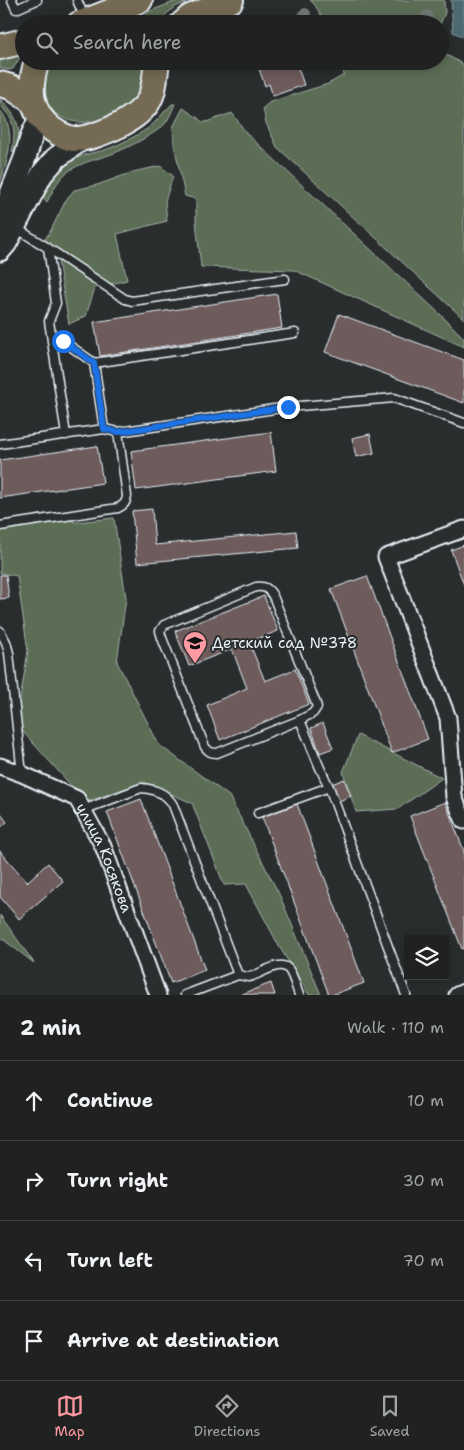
<!DOCTYPE html>
<html lang="en">
<head>
<meta charset="utf-8">
<style>
	:root { --surface:#202222; --page:#282a2a; --text:#f1f3f6; --muted:#a2a4a5; --line:#3d3f40; --accent:#ff9aa2 }
	body { margin:0; font-family:"Shantell Sans",sans-serif; background:var(--page); color:var(--text) }
	.controls { position:absolute; right:15px; bottom:15px; display:grid; overflow:hidden; border-radius:0px; box-shadow:0 2px 12px #0003 }
	.controls button { width:45px; height:45px; display:grid; place-items:center; padding:0; border:0; border-bottom:1px solid var(--line); background:var(--surface); color:var(--text); font:25px sans-serif }
	.stop { position:absolute; width:15px; height:15px; margin:-11px; border:4px solid #1a73e8; border-radius:50%; background:#fff }
	.stop.end { background:#1a73e8; border-color:#fff; box-shadow:0 1px 5px #0008 }
	.list { margin:0; padding:0; list-style:none }
	h2 { display:flex; justify-content:space-between; align-items:center; height:65px; margin:0; padding:0 20px; font-size:21px }
	h2 small { font-size:16px; font-weight:400; color:var(--muted) }
	.list li { display:grid; grid-template-columns:32px 1fr auto; gap:15px; align-items:center; box-sizing:border-box; height:80px; padding:0 20px; border-top:1px solid var(--line) }
	.list b { display:block; font-size:19px; white-space:nowrap }
	.list em { font-size:16px; font-style:normal; color:var(--muted) }
	.icon { flex:none; width:28px; height:28px; fill:none; stroke:currentColor; stroke-width:2; stroke-linecap:round; stroke-linejoin:round }
	.map { position:relative; flex:none; width:464px; height:995px; overflow:hidden }
	.search { position:absolute; background:var(--surface); box-shadow:0 2px 12px #0003; left:15px; right:15px; top:15px; height:55px; display:flex; align-items:center; gap:12px; box-sizing:border-box; padding:0 18px; border-radius:28px; color:var(--muted); font-size:19px }
	.sheet { height:385px; background:var(--surface) }
	nav { display:flex; justify-content:space-around; align-items:center; box-sizing:border-box; height:70px; border-top:1px solid var(--line); background:var(--surface); font-size:14px; color:var(--muted) }
	nav a { display:grid; justify-items:center; gap:2px }
	nav .on { color:var(--accent) }
	.map>svg:first-child { display:block }
	.green { fill:#5c6d56; stroke:#a2afa7 }
	.water { fill:#4d6970; stroke:#8b9fa6 }
	.building { fill:#6e5b5b; stroke:#e8f1f8 }
	.lines { fill:none; stroke-linecap:round; stroke-linejoin:round }
	.lane-casing { stroke:#e8f1f8; stroke-width:11 }
	.street-casing { stroke:#e8f1f8; stroke-width:19 }
	.secondary-casing { stroke:#e8f1f8; stroke-width:25 }
	.primary-casing { stroke:#e8f1f8; stroke-width:28 }
	.lane { stroke:#2a2d2e; stroke-width:8 }
	.street { stroke:#2a2d2e; stroke-width:15 }
	.secondary { stroke:#2a2d2e; stroke-width:21 }
	.primary { stroke:#746b52; stroke-width:24 }
	.tree { fill:#707875 }
	.route { stroke:#1a73e8; stroke-width:6 }
	.labels { text-anchor:middle; stroke-width:4; stroke-linejoin:round; paint-order:stroke }
	.poi-label { font-size:15px; fill:#e8f1f8; stroke:#2a2d2e; text-anchor:start }
	.street-label { font-size:15px; fill:#e8f1f8; stroke:#2a2d2e }
</style>
</head>
<body>
<div class="map">
<svg width="464" height="995" viewBox="0 0 464 995">
	<rect width="100%" height="100%" fill="#2a2d2e"/>
	<filter id="ink" filterUnits="userSpaceOnUse"><feTurbulence type="fractalNoise" baseFrequency=".02" numOctaves="2"/><feDisplacementMap in="SourceGraphic" scale="10" xChannelSelector="R" yChannelSelector="G"/><feConvolveMatrix kernelMatrix="1 2 1 2 8 2 1 2 1" color-interpolation-filters="sRGB"/></filter>
	<g filter="url(#ink)">
		<path class="green" d="M179,0H191L175,7L158,21H154L145,13Z
			M310,0H444L445,13L440,24H326L315,5Z
			M440,51L464,65V319L277,147L266,123L263,108L270,102L328,84L344,75L341,61H440Z
			M22,54L13,69L8,70L0,68V56Z
			M51,61H147C145,68 143,91 140,96C136,102 126,106 121,109C111,114 99,121 88,122C52,126 29,91 51,61Z
			M0,99C17,116 23,128 16,152H12C14,140 16,127 9,116C5,110 0,107 0,99Z
			M172,104H175C172,111 169,119 164,125C153,135 124,150 109,155C93,160 72,165 61,178C55,185 51,195 47,202L42,198C51,180 64,163 84,155C92,152 102,152 110,148C123,143 136,136 147,129C157,122 163,112 172,104Z
			M183,108L198,118L202,122H206L232,113L247,134L441,315L464,338V347L294,270L201,267L196,221V199L185,196L174,144L173,127Z
			M0,110C18,132 7,160 0,184Z
			M160,166L173,176L165,201L167,221L117,234L127,280L95,288L86,316L69,324L56,249L39,247L50,232L66,200L74,190L97,185L133,172Z
			M53,515L76,522L114,518L126,598L117,662L159,745L229,796L280,896L321,995H309L280,948L246,884L224,885L192,803L144,782L86,802L16,724L28,651L17,576L0,573V521Z
			M358,735L442,778L398,809L356,812L343,772Z
			M0,915L34,963L0,937Z"/>
		<path class="water" d="M451,0H464V37L453,32Z"/>
		<path class="building" d="M246,15L249,23L237,24L235,18Z
			M262,61H306V62L297,65L304,85L273,96L269,84L265,86L258,66L263,64Z
			M277,294L282,328L100,356L94,322Z
			M339,314L464,360V403L325,352Z
			M271,432L276,471L136,490L131,451Z
			M370,434L374,453L356,457L352,438Z
			M97,446L103,483L0,498V460Z
			M152,509L155,545L296,531L298,548L137,563L132,511Z
			M464,545V585L451,550Z
			M0,575H6L9,598L0,599Z
			M367,576L428,739L392,753L331,589Z
			M264,596L278,631L249,642L265,681L295,669L309,704L220,740L207,705L247,688L232,649L189,666L175,631Z
			M323,723L333,748L320,753L311,728Z
			M344,779L351,796L339,801L332,784Z
			M141,799L205,970L171,983L107,812Z
			M445,802L464,851V948L462,949L410,816Z
			M297,804L364,983L332,995H329L262,817Z
			M0,813L7,822L0,828Z
			M0,851L27,882L48,863L63,881L19,919L0,897Z
			M271,983L275,995H240Z"/>
		<g class="lines">
			<g class="lane-casing">
				<path id="lane" d="M12,0L16,9L37,0
					M77,0L85,19
					M16,228L48,248L56,303L49,321L66,435
					M48,248L125,299L132,301L285,279
					M52,342L63,341L94,363
					M104,429L94,363L295,333
					M118,432L288,407L394,398L464,423
					M0,444L104,429L118,432L127,496C126,503 124,505 118,508L0,526
					M0,631L6,642L9,653L22,774
					M300,720L217,753C211,753 209,752 205,747L162,638L160,631L164,625L256,587C265,586 268,588 273,596L315,701L317,707L313,713L300,720L320,768L329,787
					M83,810L141,788C154,789 167,794 173,805L238,975C241,975 246,977 249,977C260,975 281,958 289,970C294,977 296,987 299,995
					M258,813L329,787L406,995
					M185,995L238,975"/>
			</g>
			<g class="street-casing">
				<g id="street">
					<path d="M464,529L386,557L448,718L454,797L464,821"/>
					<path id="s1" d="M0,766L22,774L77,799L103,846L158,995"/>
					<path d="M457,995L464,992"/>
				</g>
			</g>
			<g class="secondary-casing">
				<path id="secondary" d="M2,236L10,196L25,158L32,135L40,118
					M0,250L6,243L42,174L56,158L85,137"/>
			</g>
			<g class="primary-casing">
				<path id="primary" d="M79,24L140,0
					M182,24L190,17L231,0
					M0,47L24,41
					M37,61C28,88 29,112 53,130C59,134 66,138 74,139C89,139 104,132 118,126C129,120 141,113 148,102C155,91 155,74 157,61
					M0,84L11,87L33,102"/>
			</g>
			<use href="#lane" class="lane"/>
			<use href="#street" class="street"/>
			<use href="#secondary" class="secondary"/>
			<use href="#primary" class="primary"/>
		</g>
		<g class="tree">
			<circle cx="305" cy="14" r="6"/>
			<circle cx="427" cy="16" r="6"/>
		</g>
	</g>
	<g class="lines" filter="url(#ink)">
		<path class="route" d="M63,341L94,363L104,429L118,432L288,407"/>
	</g>
	<defs>
		<g id="school-pin" transform="scale(1.25)"><path d="M0 17L-7.5 6A9.5 9.5 0 1 1 7.5 6Z" fill="#ff9aa2" stroke="#2a2d2e"/><path d="M0-5L7-2L0 1L-7-2ZM-4 1L0 2.5L4 1V4Q0 6-4 4Z" fill="#111"/></g>
	</defs>
	<g fill-rule="evenodd">
		<use href="#school-pin" x="195" y="643"/>
	</g>
	<g class="labels">
		<g class="poi-label">
			<text x="212" y="648">Детский сад №378</text>
		</g>
		<g class="street-label">
			<text dy="5" stroke="none"><textPath href="#s1" startOffset="149">улица Косякова</textPath></text>
		</g>
	</g>
</svg>
<div class="controls">
<button><svg class="icon" aria-label="layers" viewBox="0 0 24 24"><path d="M12 4l9 5-9 5-9-5zM3 14l9 5 9-5"/></svg></button>
</div>
<div class="stop" style="left:63px;top:341px"></div>
<div class="stop end" style="left:288px;top:407px"></div>
<div class="search"><svg class="icon" aria-label="search" viewBox="0 0 24 24"><circle cx="10" cy="10" r="6"/><path d="M15 15l6 6"/></svg>Search here</div>
</div>
<section class="sheet">
<h2>2 min<small>Walk · 110 m</small></h2>
<ul class="list">
<li><svg class="icon" aria-label="ahead" viewBox="0 0 24 24"><path d="M12 20V5M6 11l6-6 6 6"/></svg><div><b>Continue</b></div><em>10 m</em></li>
<li><svg class="icon" aria-label="right" viewBox="0 0 24 24"><path d="M7 20v-9h11M14 6l5 5-5 5"/></svg><div><b>Turn right</b></div><em>30 m</em></li>
<li><svg class="icon" aria-label="left" viewBox="0 0 24 24"><path d="M17 20v-9H6M10 6l-5 5 5 5"/></svg><div><b>Turn left</b></div><em>70 m</em></li>
<li><svg class="icon" aria-label="arrive" viewBox="0 0 24 24"><path d="M6 21V4h12l-3 4 3 4H6"/></svg><div><b>Arrive at destination</b></div></li>
</ul>
</section>
<nav>
<a class="on"><svg class="icon" aria-label="map" viewBox="0 0 24 24"><path d="M3 6l6-2 6 2 6-2v14l-6 2-6-2-6 2zM9 4v14M15 6v14"/></svg>Map</a>
<a><svg class="icon" aria-label="directions" viewBox="0 0 24 24"><path d="M12 3l9 9-9 9-9-9zM9 14v-3h6M13 9l2 2-2 2"/></svg>Directions</a>
<a><svg class="icon" aria-label="saved" viewBox="0 0 24 24"><path d="M7 4h10v16l-5-4-5 4z"/></svg>Saved</a>
</nav>
</body>
</html>
